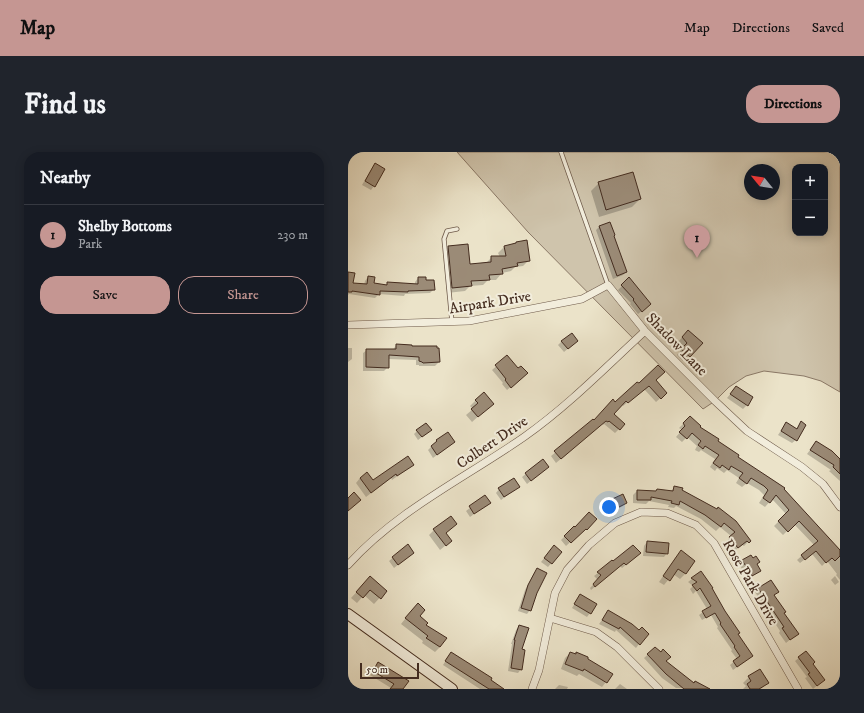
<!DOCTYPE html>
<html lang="en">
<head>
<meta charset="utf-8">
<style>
	:root { --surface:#171b24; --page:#20242c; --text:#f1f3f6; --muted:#9ea1a6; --line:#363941; --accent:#c59692 }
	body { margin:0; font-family:"IM FELL DW Pica",serif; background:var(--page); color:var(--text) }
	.controls { position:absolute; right:12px; top:12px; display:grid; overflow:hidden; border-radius:8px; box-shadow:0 2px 10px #0003 }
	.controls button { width:36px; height:36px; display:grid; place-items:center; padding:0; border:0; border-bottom:1px solid var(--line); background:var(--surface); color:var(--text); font:20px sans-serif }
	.compass { position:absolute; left:396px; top:12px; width:36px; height:36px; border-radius:50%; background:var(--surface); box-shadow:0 2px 10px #0003; rotate:300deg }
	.scale { position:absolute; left:12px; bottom:10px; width:59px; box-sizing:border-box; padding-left:4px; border:2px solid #442c1f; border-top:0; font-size:11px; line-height:14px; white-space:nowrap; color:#442c1f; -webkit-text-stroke:3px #f2eddc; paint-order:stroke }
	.you { position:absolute; left:261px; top:355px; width:14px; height:14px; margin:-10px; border:3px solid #fff; border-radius:50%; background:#1a73e8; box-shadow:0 0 0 6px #1a73e833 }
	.badge { display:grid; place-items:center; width:26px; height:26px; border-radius:50%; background:var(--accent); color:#111; font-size:13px; font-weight:700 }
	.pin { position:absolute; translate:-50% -33px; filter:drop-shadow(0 1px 2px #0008) }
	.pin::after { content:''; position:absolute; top:21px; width:14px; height:12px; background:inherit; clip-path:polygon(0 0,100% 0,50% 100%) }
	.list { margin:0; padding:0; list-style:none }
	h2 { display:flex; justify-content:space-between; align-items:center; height:52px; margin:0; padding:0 16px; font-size:17px }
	h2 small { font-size:13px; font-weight:400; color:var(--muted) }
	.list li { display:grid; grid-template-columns:26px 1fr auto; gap:12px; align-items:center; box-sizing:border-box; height:60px; padding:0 16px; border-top:1px solid var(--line) }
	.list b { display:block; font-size:15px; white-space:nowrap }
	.list p { margin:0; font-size:13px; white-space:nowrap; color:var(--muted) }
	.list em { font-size:13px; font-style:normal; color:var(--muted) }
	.actions { display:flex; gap:8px; padding:12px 16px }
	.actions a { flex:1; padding:9px 0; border:1px solid var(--accent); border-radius:16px; text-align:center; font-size:14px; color:var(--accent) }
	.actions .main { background:var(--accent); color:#111 }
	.map { position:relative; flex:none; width:492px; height:537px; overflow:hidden; border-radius:16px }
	header { display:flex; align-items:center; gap:24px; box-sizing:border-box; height:56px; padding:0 20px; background:var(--accent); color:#111 }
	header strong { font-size:19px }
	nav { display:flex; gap:22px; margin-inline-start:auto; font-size:14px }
	.intro { display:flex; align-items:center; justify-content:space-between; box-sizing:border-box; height:96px; padding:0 24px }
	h1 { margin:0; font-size:28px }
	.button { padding:10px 18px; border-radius:16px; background:var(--accent); color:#111; font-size:14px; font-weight:700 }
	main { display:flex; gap:24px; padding:0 24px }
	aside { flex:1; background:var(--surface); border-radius:16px; box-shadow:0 2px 10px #0003 }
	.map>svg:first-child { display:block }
	.green { fill:#cfc4ac; stroke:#8a7866; fill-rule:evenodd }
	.shadow { fill:#0003 }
	.building { fill:#9b8b77; stroke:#442c1f }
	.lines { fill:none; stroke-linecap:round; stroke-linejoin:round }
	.lane-casing { stroke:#6e5a4a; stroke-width:5 }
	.street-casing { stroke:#6e5a4a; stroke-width:8 }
	.secondary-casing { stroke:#442c1f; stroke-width:12 }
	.lane { stroke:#f2eddc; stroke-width:3.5 }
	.street { stroke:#f2eddc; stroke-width:7 }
	.secondary { stroke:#f2eddc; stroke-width:10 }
	.labels { text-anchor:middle; stroke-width:4; stroke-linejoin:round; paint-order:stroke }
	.street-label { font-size:15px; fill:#442c1f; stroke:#f2eddc }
</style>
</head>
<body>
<header>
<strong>Map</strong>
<nav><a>Map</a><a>Directions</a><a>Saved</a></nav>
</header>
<div class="intro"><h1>Find us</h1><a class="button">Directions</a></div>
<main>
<aside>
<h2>Nearby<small></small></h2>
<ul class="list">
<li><span class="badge">1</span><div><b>Shelby Bottoms</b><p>Park</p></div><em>230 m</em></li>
</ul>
<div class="actions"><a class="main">Save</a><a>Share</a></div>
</aside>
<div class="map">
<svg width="492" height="537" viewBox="0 0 492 537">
	<rect width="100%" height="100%" fill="#ebe3c9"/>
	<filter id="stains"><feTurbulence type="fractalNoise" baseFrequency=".005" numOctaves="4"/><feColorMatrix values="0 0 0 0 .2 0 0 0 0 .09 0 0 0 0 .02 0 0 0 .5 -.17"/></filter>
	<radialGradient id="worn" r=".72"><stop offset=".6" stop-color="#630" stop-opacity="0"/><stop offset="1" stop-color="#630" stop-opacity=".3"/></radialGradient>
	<path class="green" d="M109,0H492V240L473,229L456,224L416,219L398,224L381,235L367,249L355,257L180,80ZM447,15H477V81H447ZM402,18H426V42H402Z"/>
	<path class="shadow" d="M27,12L26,34L23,38L14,33L24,16Z
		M251,31L292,47L284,55L251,65L243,39Z
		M261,71L278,120L275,123L265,127L248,78L251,75Z
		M168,91L181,108L175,114L167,115L163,119L154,121L148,128H140L135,133L122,134L117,139L99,141L95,100L100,95L121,113L138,111L144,105H152L150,101L156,95L166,93Z
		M0,121L4,131L16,133L17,129L20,125L25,132L37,134L40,131L67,132V130L70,126L77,129L86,137L82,141L57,142L56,144L31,142L27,146L1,142L0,143Z
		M281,127L298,156L290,162L282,152L283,151L270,138Z
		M340,179L353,191L335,209L329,203L334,197L329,191Z
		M214,189H229L216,200L210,193Z
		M48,193L91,210L87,214H71V213H68V208L40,207V215L36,219H15V201L19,198H45Z
		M0,196H4V207L0,210Z
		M159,205L175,225L159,238L154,232L155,231L144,218Z
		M307,228L318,241L308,250L296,237L275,254L274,253L265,262L276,272L267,281L256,272L255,273L254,272L208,311L203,304L291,233Z
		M388,235L399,253L395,257L379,246Z
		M128,248L144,252L124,270L118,263L125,257L122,254Z
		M342,265L350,275L388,305L435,337L492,400V428L488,423L489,422L479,409L474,414L464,402L452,411L449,408L466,393L446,372L435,383L426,374L438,362L424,347L417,355L411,351L416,343L411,338L399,331L394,335L388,331L391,326L379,318L376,321L369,316L367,319L362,315L367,307L353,298L351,300L347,298L349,294L339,285L334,290L328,285L334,278L331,276Z
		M438,271L448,277L453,271L448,288L444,291L430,283Z
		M69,279L79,281L70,288L66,282Z
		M89,289L106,290L85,306L80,298Z
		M468,290L492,309V329L481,319L483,318L459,302Z
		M195,308L196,318L179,332L174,325Z
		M65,313L44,328L43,326L18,345L8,331L12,326L25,329Z
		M170,335L153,348L148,341L151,337Z
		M327,335L333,339L401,389L396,394L394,393L385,400L378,390L383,384L372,375L368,379L353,367L328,354L326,356L320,355L321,353L301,349L298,352L285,351V343L289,339L322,340Z
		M137,344L141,351L122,365L118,359Z
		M261,350H278L275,354L261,361L257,353Z
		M248,367L235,380L234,379L218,394L213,388L226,375L227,376Z
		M108,372L97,381L103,389L92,398L81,383L86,378Z
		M299,390L319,401L316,405L295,404L296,394Z
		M59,394L61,404L46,416L41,409Z
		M206,394L213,400L200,415L193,410Z
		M333,400L346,409L337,422L332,427L325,422L316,433L311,430L328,405Z
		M402,404L412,418L400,427L391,412Z
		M288,405L274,416L272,414L243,438L242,436L250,428L246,424L264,410Z
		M190,417L188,440L182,458L179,462L170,459L177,438L186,421Z
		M353,420L389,482L404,504L385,518L382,513L389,507L383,499L384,498L369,476L370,475L363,463L354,468L351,463L359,457L348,439L345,442L342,437L345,434L340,430Z
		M487,424L491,430L487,433L483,428Z
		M422,429L429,440L426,443L435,461L449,482L438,491L431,481L432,479L407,440Z
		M17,431L38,439L26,452L16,443L9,451L3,446Z
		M232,443L242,461L239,465L224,456Z
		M65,457L92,495L87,500L74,491L75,489L53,472Z
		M260,460L291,492L288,496L268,478L267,480L251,472Z
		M171,474L173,517L170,521L160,519L164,492H163L168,478Z
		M307,496L317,509L345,532L347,530L360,537L328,536L314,526L296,506Z
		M458,500L472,531L465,537L457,526L459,525L447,509Z
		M222,501L238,507L258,530L254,535L231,522L229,524L213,517L217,506Z
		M100,505L141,529L154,537H132L95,513Z
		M30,512L54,537H42L43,536L22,523Z
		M401,525L419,531L413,537H395L398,534L395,531Z
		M272,532L279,537H267Z
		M211,533L220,535L219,537H207Z"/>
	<path class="building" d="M27,11L37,17L27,35L17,29Z
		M285,20L293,47L258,58L250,30Z
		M262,70L267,83L266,84L279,120L269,124L251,74Z
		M179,88L182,109L169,111L170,114L154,117L155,122L141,123L142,128L123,129L124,134L104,136L100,94L120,92L122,112L143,110V104H158L156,94L168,91V90Z
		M0,120L7,121L5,131L19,132L20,124L27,125L26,131L39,133V130L70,132V125H78V128H86L87,138L60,139V140L32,139V143L4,139V140H0Z
		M281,125L303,152L294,160L285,148L286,147L273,133Z
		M340,178L355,191L342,205L333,197L339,191L334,185Z
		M224,181L230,189L220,197L213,189Z
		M48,192L64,193V194H89V196H91L92,210L75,211L74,210L71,209V205L41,203V216L18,215V197H48Z
		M159,203L170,216L173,214L180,221L163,236L157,228L158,227L147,213Z
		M310,213L317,220L308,228L319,241L313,247L301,234L280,251L278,249L266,262L277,272L272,278L261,269L260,270L258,269L213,307L206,299L245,267L246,268L265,247L267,250L289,230L291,231Z
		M388,234L405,245L400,254L382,242Z
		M136,240L146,252L130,265L123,257L130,251L127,248Z
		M342,264L353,274L352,275L371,287L370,289L391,303L390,305L437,336L436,337L492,398V404L487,409L484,406L478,411L468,399L457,408L453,403L470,389L451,369L440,380L430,369L441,358L428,343L422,351L415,346L420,338L416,334L403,326L399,332L391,326L395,321L383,314L381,318L374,313L372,316L365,311L371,303L357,294L355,297L350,293L353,289L344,281L339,287L331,280L337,274L335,271Z
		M453,269L458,273L449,289L433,279L438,270L449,277Z
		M78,271L84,278L74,285L68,278Z
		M100,280L107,290L89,303L83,294L89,289L88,288Z
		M468,289L484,299L492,307V322L485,315L486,313L462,298Z
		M60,304L66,313L49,324L48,322L23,341L12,326L19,320L25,328Z
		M195,307L201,315L183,329L177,321Z
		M166,326L172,335L156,345L150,336Z
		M326,334L335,336L334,338L369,357L370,355L388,369L403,389L401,391L399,389L390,396L381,385L387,380L376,371L373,375L357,363L332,349L331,353L323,351L324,349L303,345V348H289V338L308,339L309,337L325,339Z
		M6,340L13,348L0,359V346Z
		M275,342L279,351L265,358L260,349Z
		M137,343L143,351L126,362L121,354Z
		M241,360L249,367L239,378L238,377L223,391L216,384L226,374L227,375Z
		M103,364L109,372L98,381L104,389L98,394L85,377Z
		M299,389L321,391L320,402L298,400Z
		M60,392L66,401L50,413L44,405Z
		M206,393L214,400L204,412L196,406Z
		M285,393L293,401L278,413L276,411L247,435L245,432L253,423L249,420L264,408L265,409Z
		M333,398L347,409L338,422L330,417L322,429L315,424Z
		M403,403L405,406L408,404L412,410L409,412L413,419L404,424L394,408Z
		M189,416L199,421L189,441L183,459L173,456L180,433Z
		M353,419L365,436H364L377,459L392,481L390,482L405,504L389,515L385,509L392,504L386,495L387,494L372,472L373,471L367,461L358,466L354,459L363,454L352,436L349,439L344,433L349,430L343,426Z
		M22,424L39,439L33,447L22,438L15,446L8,440Z
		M423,428L431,440L426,443L438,460L436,461L451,482L442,488L434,476L436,475L410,436Z
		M232,442L249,452L243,462L226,452Z
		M70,451L77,458L72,464L80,471L78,473L99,486L92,495L78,486L80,484L57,466Z
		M260,458L284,472L291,478L294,475L301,482L292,493L272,475L271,477L254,468Z
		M171,473L181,476L174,497L177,498L174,518L163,516L167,488H166Z
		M307,495L313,500L315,497L323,505L318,509L346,531L347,529L362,537H336L318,522L299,502Z
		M458,499L467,510L465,512L477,528L469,534L460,522L462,521L450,505Z
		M103,500L144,526L143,528L156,537H141L97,509Z
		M222,500L228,502V500L240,505V507L265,522L259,531L236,517L235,519L217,512Z
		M30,510L61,529L55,537H42L46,532L25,519Z
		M412,517L421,531L411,537H402L399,532L403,529L400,524Z"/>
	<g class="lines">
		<g class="lane-casing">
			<path id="lane" d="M213,0L260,133
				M104,170L96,87L99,79L109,77"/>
		</g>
		<g class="street-casing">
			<path id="street" d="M0,173L121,169L234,147L260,133L297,179L367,249L399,279L454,315L475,332L492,355
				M0,413C48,359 117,326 176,285C220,254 258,215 297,179
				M202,466L248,480L269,495L311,537
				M184,537L191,518L207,441L219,418L241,393L267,371L293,360L319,361L348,373L366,391L450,537"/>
		</g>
		<g class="secondary-casing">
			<path id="secondary" d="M0,462L104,537"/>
		</g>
		<use href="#lane" class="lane"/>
		<use href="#street" class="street"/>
		<use href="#secondary" class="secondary"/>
	</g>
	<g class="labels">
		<g class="street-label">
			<text transform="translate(142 150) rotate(-9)" y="5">Airpark Drive</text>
			<text transform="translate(329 192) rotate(46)" y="5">Shadow Lane</text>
			<text transform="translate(144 290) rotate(-34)" y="5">Colbert Drive</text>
			<text transform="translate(403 430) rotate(60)" y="5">Rose Park Drive</text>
		</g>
	</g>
	<rect width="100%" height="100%" filter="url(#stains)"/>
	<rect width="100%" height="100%" fill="url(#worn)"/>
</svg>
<div class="controls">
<button>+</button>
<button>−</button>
</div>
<svg class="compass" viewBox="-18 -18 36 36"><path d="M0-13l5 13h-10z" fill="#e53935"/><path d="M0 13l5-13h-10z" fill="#9ea1a6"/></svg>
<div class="scale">50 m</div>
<div class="you"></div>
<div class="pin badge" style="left:349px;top:106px">1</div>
</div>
</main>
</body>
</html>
